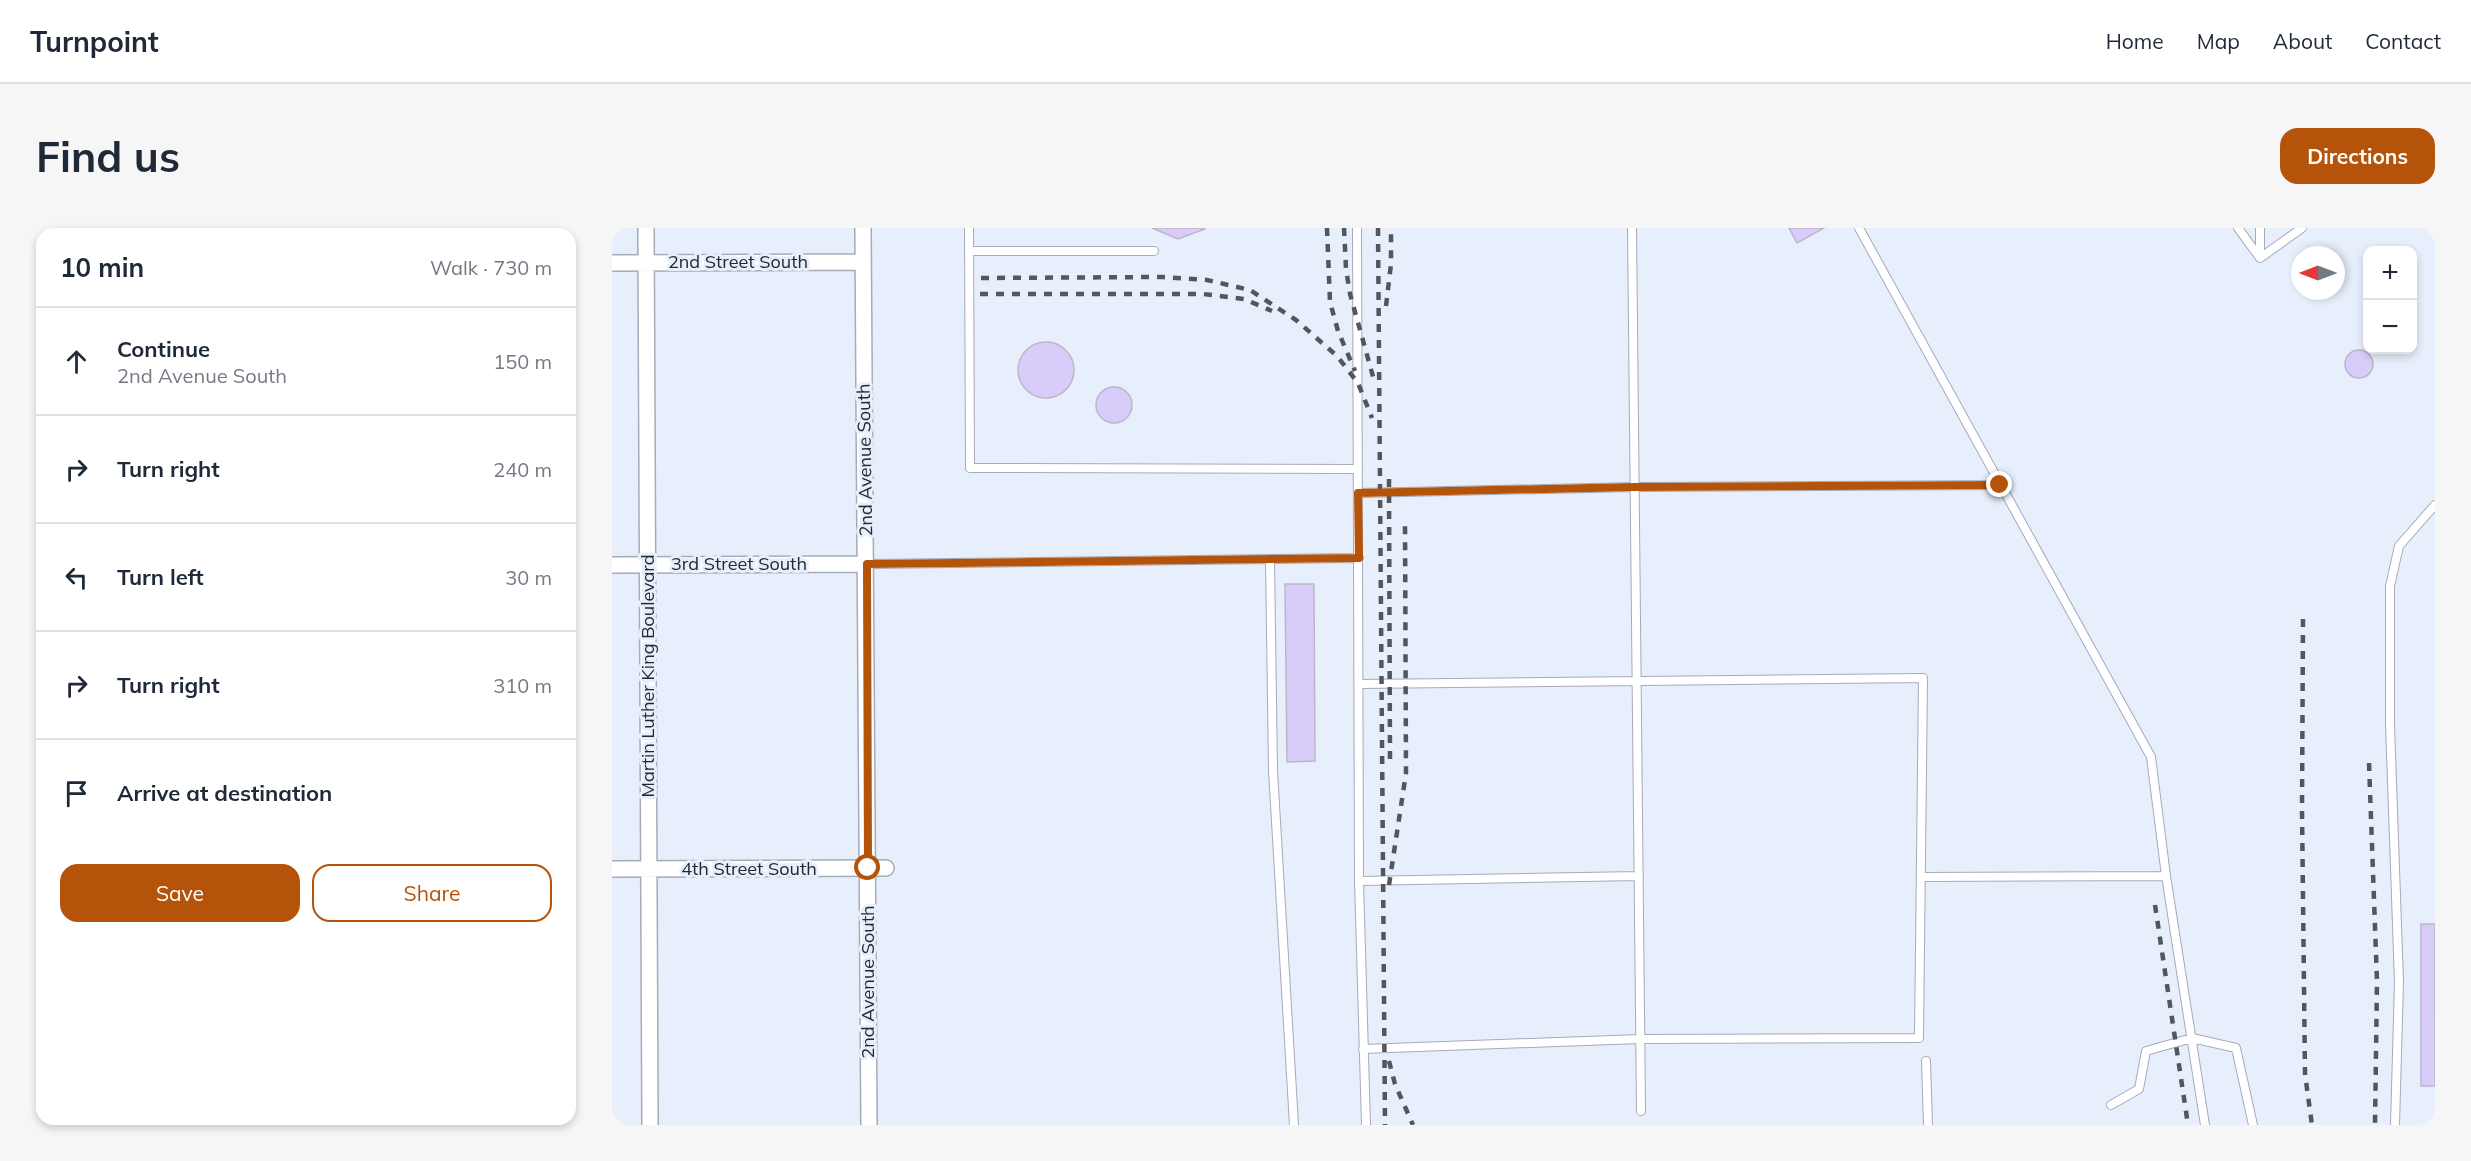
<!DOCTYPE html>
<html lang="en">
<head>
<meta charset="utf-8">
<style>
	:root { --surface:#fff; --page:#f6f6f7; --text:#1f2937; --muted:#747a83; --line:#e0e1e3; --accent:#b45309 }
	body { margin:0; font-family:Mulish,sans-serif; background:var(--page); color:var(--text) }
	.controls { position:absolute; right:18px; top:18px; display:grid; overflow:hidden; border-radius:12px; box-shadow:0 3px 9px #0003 }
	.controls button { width:54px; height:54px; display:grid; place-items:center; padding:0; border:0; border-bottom:2px solid var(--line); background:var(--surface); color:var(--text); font:30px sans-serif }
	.compass { position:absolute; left:1679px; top:18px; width:54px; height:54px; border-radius:50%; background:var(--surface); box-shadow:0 3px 9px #0003; rotate:270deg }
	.stop { position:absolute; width:18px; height:18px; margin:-14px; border:4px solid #b45309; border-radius:50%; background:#fff }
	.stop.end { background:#b45309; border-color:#fff; box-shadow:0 2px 6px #0008 }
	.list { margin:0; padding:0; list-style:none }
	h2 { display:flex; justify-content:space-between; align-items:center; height:78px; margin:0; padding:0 24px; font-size:26px }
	h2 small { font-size:20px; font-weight:400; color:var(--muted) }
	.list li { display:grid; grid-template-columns:39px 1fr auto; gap:18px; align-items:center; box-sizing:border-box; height:108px; padding:0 24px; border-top:2px solid var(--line) }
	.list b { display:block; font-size:22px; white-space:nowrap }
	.list p { margin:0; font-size:20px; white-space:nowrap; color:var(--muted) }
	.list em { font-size:20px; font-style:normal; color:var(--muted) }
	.actions { display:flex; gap:12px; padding:18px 24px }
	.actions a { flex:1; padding:14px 0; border:2px solid var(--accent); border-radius:18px; text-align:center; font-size:21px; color:var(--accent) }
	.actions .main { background:var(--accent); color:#fff }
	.icon { flex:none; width:33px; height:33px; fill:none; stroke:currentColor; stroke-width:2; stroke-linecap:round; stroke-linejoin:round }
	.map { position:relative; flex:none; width:1823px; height:897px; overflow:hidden; border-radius:18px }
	header { display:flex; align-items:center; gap:36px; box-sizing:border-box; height:84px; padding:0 30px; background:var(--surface); border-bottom:2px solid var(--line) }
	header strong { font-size:28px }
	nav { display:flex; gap:33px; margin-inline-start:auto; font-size:21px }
	.intro { display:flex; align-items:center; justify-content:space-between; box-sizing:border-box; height:144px; padding:0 36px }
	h1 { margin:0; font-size:42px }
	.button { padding:15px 27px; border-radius:18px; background:var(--accent); color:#fff; font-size:21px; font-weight:700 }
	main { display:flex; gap:36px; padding:0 36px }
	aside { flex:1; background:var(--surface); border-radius:18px; box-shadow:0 3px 9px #0003 }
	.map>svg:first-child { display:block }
	.building { fill:#d9cbfa; stroke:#bbb7c5; stroke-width:1.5 }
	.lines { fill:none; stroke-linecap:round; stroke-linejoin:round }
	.service-casing { stroke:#a5abb8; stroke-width:10 }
	.minor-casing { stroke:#a5abb8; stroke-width:18 }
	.service { stroke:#fff; stroke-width:8 }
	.minor { stroke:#fff; stroke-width:15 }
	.rail { stroke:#52565d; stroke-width:4.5; stroke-dasharray:8 8; stroke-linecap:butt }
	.route { stroke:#b45309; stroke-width:8 }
	.labels { text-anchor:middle; stroke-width:6; stroke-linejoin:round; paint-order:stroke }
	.street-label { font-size:18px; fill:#25282d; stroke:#e8effc }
</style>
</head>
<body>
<header>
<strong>Turnpoint</strong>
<nav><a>Home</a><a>Map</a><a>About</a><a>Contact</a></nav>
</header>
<div class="intro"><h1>Find us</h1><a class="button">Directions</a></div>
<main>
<aside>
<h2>10 min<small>Walk · 730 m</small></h2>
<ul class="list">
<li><svg class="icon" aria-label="ahead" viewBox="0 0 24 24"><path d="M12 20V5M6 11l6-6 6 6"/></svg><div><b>Continue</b><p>2nd Avenue South</p></div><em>150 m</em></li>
<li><svg class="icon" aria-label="right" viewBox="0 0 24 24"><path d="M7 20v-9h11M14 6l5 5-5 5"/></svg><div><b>Turn right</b></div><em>240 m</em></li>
<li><svg class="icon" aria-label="left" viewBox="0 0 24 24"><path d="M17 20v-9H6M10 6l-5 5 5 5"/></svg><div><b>Turn left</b></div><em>30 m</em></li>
<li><svg class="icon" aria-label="right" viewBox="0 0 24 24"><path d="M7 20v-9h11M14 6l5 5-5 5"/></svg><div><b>Turn right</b></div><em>310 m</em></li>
<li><svg class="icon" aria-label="arrive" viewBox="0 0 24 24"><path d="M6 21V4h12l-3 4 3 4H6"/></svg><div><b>Arrive at destination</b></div></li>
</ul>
<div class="actions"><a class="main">Save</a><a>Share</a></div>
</aside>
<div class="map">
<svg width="1823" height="897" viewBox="0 0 1823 897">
	<rect width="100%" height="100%" fill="#e8effc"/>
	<path class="building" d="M540,0H593V1L566,11Z
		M1177,0H1212L1185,15Z
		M406 142a28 28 0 1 1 56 0a28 28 0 1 1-56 0Z
		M1733 136a14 14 0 1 1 28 0a14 14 0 1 1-28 0Z
		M484 177a18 18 0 1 1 36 0a18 18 0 1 1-36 0Z
		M673,356H702L703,533L675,534Z
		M1809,696H1823V858H1809Z"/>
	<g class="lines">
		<g class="service-casing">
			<path id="service" d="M357,0L358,240L746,241
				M745,0L747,653L754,897
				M1020,0L1029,883
				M1247,0L1539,529L1554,648L1593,897
				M1626,0L1648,30
				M1648,0V28
				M358,23H542
				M1648,30L1690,0
				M746,265L1023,259L1388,257
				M658,331L661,543L682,897
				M255,336L747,330
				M747,456L1311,450L1307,810L1028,811L751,821
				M1309,649L1554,648
				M747,653L1027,648
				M1314,833L1316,897
				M1499,877L1527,861L1534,823L1580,810L1624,820L1641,897
				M1783,897L1787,754L1778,497V358L1787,318L1823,277"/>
		</g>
		<g class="minor-casing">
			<path id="minor" d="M34,0L38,897
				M251,0L257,897
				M0,35L251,34
				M0,337L255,336
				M0,641L274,640"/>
		</g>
		<use href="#service" class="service"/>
		<use href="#minor" class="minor"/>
		<path class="rail" d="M715,0L718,74L726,103L743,143
			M732,0L734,41L738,66L762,152
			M766,0L773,897
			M369,50L550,49L595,52L638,62L684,92L725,128L746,155L760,190
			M368,66H591L632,71L660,83
			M774,78L779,36V0
			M777,251L778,533
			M1691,391L1690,581L1693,846L1700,897
			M1757,535L1765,753L1763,897
			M777,657L794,545L793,293
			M1543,677L1576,897
			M777,833L783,856L801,897"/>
	</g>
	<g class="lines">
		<path class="route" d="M256,640L255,336L747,330L746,265L1023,259L1388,257"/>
	</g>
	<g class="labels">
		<g class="street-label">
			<text x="126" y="40">2nd Street South</text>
			<text transform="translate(253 232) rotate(-91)" y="6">2nd Avenue South</text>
			<text x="127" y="342">3rd Street South</text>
			<text transform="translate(36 448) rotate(-90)" y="6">Martin Luther King Boulevard</text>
			<text x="137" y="647">4th Street South</text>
			<text transform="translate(256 754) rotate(-90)" y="6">2nd Avenue South</text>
		</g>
	</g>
</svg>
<div class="controls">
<button>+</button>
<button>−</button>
</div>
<svg class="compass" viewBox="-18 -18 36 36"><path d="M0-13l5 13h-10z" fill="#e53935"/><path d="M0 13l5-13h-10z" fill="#747a83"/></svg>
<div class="stop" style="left:256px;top:640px"></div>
<div class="stop end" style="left:1388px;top:257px"></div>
</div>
</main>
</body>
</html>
